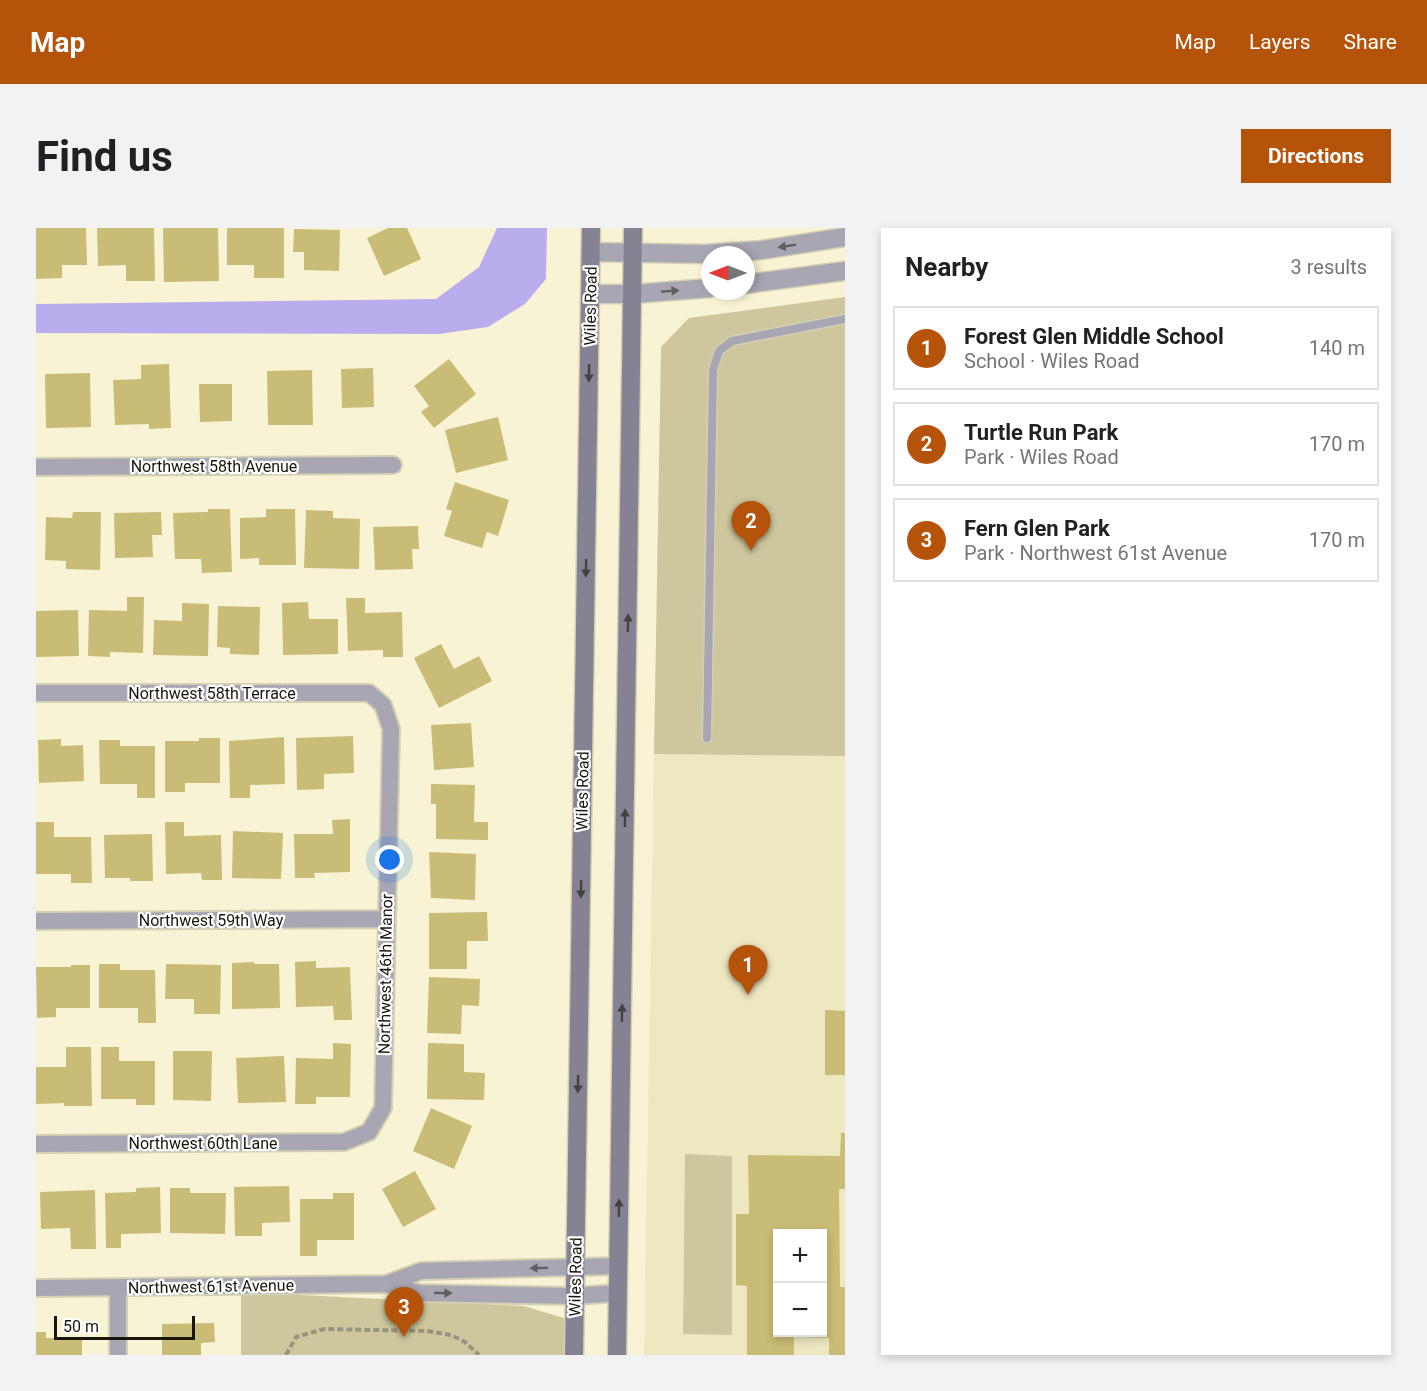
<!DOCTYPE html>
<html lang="en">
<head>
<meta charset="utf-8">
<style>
	:root { --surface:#fff; --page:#f2f2f2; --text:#202124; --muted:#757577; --line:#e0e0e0; --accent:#b45309 }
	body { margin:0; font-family:Roboto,sans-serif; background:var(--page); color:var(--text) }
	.controls { position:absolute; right:18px; bottom:18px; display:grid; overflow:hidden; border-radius:0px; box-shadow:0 3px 9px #0003 }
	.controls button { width:54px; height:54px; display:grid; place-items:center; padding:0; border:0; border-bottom:2px solid var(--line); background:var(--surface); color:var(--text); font:30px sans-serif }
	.compass { position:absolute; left:665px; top:18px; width:54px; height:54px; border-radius:50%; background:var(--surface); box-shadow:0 3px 9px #0003; rotate:270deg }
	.scale { position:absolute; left:18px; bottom:15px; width:141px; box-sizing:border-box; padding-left:6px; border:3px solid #18160b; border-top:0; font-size:16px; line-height:21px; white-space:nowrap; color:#18160b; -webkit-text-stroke:4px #fff; paint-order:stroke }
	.you { position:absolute; left:354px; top:632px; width:21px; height:21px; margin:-15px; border:4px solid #fff; border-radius:50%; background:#1a73e8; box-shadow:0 0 0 9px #1a73e833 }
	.badge { display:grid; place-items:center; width:39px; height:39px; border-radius:50%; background:var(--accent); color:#fff; font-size:20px; font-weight:700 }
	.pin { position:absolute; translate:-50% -50px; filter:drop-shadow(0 2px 3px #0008) }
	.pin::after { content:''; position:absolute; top:32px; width:21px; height:18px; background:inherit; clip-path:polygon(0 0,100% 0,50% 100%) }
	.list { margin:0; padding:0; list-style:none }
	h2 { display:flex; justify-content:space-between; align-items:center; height:78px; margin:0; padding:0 24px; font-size:26px }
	h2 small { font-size:20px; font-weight:400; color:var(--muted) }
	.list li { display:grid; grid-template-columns:39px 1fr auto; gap:18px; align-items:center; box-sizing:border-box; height:84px; margin:0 12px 12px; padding:0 12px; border:2px solid var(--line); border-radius:0px }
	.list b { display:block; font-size:22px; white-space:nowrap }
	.list p { margin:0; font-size:20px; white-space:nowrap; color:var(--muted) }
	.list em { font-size:20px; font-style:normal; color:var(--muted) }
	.map { position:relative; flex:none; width:809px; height:1127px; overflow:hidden; border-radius:0px }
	header { display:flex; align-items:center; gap:36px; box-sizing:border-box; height:84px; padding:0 30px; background:var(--accent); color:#fff }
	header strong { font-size:28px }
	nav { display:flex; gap:33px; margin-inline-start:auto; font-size:21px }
	.intro { display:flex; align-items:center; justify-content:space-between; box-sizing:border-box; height:144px; padding:0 36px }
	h1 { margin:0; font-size:42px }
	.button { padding:15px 27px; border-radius:0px; background:var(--accent); color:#fff; font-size:21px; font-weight:700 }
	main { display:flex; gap:36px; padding:0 36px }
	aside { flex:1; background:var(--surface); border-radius:0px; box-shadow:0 3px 9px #0003 }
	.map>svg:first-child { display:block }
	.built { fill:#eee8c1; fill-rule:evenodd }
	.green { fill:#cec79d }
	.water { fill:#baaded }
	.building { fill:#c9bc76; fill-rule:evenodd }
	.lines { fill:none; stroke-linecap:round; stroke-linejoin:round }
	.service-casing { stroke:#d4d0b4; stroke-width:11 }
	.minor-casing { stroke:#d4d0b4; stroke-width:20 }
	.tertiary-casing { stroke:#d4d0b4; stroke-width:21 }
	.secondary-casing { stroke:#d4d0b4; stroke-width:21 }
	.path { stroke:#98947e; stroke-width:4; stroke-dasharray:6 3; stroke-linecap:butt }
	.service { stroke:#a8a6b3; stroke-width:8 }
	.minor { stroke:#a8a6b3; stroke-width:16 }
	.tertiary { stroke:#a8a6b3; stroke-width:18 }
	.secondary { stroke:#858294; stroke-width:18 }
	.oneway { fill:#605e5f }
	.oneway2 { fill:#444142 }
	.labels { text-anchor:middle; stroke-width:4.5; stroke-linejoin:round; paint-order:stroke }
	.street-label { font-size:16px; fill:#18160b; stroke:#fff }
</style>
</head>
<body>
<header>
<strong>Map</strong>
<nav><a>Map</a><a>Layers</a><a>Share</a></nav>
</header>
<div class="intro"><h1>Find us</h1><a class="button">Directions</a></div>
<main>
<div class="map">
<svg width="809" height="1127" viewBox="0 0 809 1127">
	<rect width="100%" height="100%" fill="#f8f3d4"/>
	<path class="built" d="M618,526L809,528V1127H608ZM742,1006H786V1104H742Z"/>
	<path class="green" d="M809,69V528L618,526L625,119L653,90Z
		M649,926L696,928V1107L647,1106Z
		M205,1064L488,1078L531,1091L530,1127H205Z"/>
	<path class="water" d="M461,0H511L510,51L489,76L452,99L403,106L0,105V76L400,71L443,39Z"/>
	<path class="building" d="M0,0H50L51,37H26V50L0,51Z
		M61,0H118L119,53H90V37L62,38Z
		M127,0H182L183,53L128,54Z
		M191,0H248V50H218V37H191Z
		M352,0H371L385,31L348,48L331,10Z
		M258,1L304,2L303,43L268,42V24H257Z
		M413,131L440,166L398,200L385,184L393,178L378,158Z
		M133,136L135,200L113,201V196L79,197L77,152L105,151V137Z
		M337,140L338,179L306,180L305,141Z
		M276,142L277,197H232L231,143Z
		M54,145L55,199L10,200L9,146Z
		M163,156H196V193L164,194Z
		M462,189L472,232L420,245L409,202Z
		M419,254L473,272L462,308L451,304L446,320L408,308L416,283L410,281Z
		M172,281H194L196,344L166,345L165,331H139L137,285L172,284Z
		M230,281H259L260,337H223V330L204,331V290L230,289Z
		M270,282L297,283V290L324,291L323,341L268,340Z
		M37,284H65L64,342L30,341V333L9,332L10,289L36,290Z
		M125,284L126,307H116L117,329L79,330L78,285Z
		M382,298L383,321H376L377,341L339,342L337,299Z
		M91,369H108L107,425L74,424V429L52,428L53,382L91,383Z
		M310,370H329V385L366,384L367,429H347V422L312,423Z
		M272,374L273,391H302V426L247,427L246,375Z
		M146,375L173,376L172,428L117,427L118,392L146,393Z
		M182,378L224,379L223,427L194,426V420L181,419Z
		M42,382L43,428L0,429V383Z
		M405,416L418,441L443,428L456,453L403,480L378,430Z
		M435,495L438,539L398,542L395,497Z
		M317,508L318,545L288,546V561L261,562L260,510Z
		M248,509L249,556L214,557V570H194L193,513Z
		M163,510H184V555H149V564H129V513H163Z
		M25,511V518L47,517L48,553L3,555L2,512Z
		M63,512H84V518H119V570H101V556H64Z
		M395,556L439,557L438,594H452V612L400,611V576H395Z
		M314,591V644L278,645L279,650H259L258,606H297L296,592Z
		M0,594H18V609H55L56,655H35V646H0Z
		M129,594H148V608L185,607L186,652H166L165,645L130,646Z
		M197,603L247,605L245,651L196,650Z
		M116,606L117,653H94V650H69L68,607Z
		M393,624L440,626L439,672L395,670Z
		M451,684L452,713H431V741H393V685Z
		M280,733V740L314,739L316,792H298L297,778L260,779L259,734Z
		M218,734V736H243L244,780L196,781V735Z
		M63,736H84V742H119L120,795H102V780H63Z
		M130,736L185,737L184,786H158V771H129Z
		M35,737H54V780H20V789L1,790L0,739H35Z
		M393,749L444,751L443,778L426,777L425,806L391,805Z
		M789,782L809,783V847H789Z
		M297,815L315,816L314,869H280V876H259L260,830L297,831Z
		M392,815L428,816V844L449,845L448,872L391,871Z
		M30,819H55L56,878H28V875L0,876V839H30Z
		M65,819H83V833H119V877H100V871H65Z
		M137,823H176L175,873L137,872Z
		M248,828L250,874L202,875L200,830Z
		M395,880L436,898L418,941L377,923Z
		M805,905H809V961H803L804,1059H809V1127H793V1110L758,1109V1127H711V1058L700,1057V986H713L712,927L804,928ZM742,1006H786V1104H742Z
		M379,943L400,981L367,999L346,961Z
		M253,958L254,994L226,995V1008H199L198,959Z
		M124,959L125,1005L85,1006V1020H70L69,965L100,964V960Z
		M134,960H154V965H190L189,1006L134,1005Z
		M59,962L60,1021H35L34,1000L5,1001L4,964Z
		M297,965H318V1012H281V1028H264V971H297Z
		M178,1095L179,1114L165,1115V1127H126V1096Z
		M0,1104H10V1110H46V1127H0Z"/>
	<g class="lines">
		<g class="service-casing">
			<path id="service" d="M671,510L677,142L683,123L696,113L809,91"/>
		</g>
		<g class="minor-casing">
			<path id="minor" d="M0,239L357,237
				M0,465H333L347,477L355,501L347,880L333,904L308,914L0,916
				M0,693L350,691
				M350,1056L385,1043L582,1038
				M0,1060L350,1056L383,1065L539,1068L582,1065
				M82,1060V1127"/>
		</g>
		<g class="tertiary-casing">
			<path id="tertiary" d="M555,24L669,26L726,22L809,9
				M710,56L809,43
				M555,66H597L674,60"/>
		</g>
		<g class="secondary-casing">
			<path id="secondary" d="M538,1127L555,0
				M581,1127L597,0"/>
		</g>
		<path class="path" d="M250,1127L260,1109L288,1101L391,1103L415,1107L429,1114L443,1127"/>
		<use href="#service" class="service"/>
		<use href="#minor" class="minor"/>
		<use href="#tertiary" class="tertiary"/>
		<use href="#secondary" class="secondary"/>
	</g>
	<defs><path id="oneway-solid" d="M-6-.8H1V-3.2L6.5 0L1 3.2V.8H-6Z" transform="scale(1.5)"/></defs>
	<g class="oneway">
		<use href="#oneway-solid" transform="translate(751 18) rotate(171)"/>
		<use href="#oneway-solid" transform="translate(634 63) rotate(-4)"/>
		<use href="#oneway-solid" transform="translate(503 1040) rotate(179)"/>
		<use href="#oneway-solid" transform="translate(407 1065) rotate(1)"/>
	</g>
	<g class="oneway2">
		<use href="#oneway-solid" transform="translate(553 145) rotate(91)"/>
		<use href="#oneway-solid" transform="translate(550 340) rotate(91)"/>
		<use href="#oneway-solid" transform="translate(592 395) rotate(-89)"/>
		<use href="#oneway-solid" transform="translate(589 590) rotate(-89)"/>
		<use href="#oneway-solid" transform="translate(545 661) rotate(91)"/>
		<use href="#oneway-solid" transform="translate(586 785) rotate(-89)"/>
		<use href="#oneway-solid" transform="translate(542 856) rotate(91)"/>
		<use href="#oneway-solid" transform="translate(583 980) rotate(-89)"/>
	</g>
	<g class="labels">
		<g class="street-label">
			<text transform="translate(554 78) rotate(-89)" y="6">Wiles Road</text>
			<text x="178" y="244">Northwest 58th Avenue</text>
			<text x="176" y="471">Northwest 58th Terrace</text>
			<text transform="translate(546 563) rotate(-89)" y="6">Wiles Road</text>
			<text x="175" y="698">Northwest 59th Way</text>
			<text transform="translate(349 746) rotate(-89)" y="6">Northwest 46th Manor</text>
			<text x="167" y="921">Northwest 60th Lane</text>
			<text transform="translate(539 1049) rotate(-89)" y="6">Wiles Road</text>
			<text transform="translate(175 1058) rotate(-1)" y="6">Northwest 61st Avenue</text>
		</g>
	</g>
</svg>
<div class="controls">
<button>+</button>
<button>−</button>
</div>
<svg class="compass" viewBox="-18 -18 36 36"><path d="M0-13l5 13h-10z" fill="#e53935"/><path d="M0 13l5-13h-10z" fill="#757577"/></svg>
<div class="scale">50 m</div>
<div class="you"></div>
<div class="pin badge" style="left:712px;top:767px">1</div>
<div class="pin badge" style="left:715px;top:323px">2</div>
<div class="pin badge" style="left:368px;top:1109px">3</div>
</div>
<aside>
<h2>Nearby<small>3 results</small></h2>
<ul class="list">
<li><span class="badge">1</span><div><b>Forest Glen Middle School</b><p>School · Wiles Road</p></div><em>140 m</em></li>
<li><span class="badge">2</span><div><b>Turtle Run Park</b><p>Park · Wiles Road</p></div><em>170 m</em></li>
<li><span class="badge">3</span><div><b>Fern Glen Park</b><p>Park · Northwest 61st Avenue</p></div><em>170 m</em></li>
</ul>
</aside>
</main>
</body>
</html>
